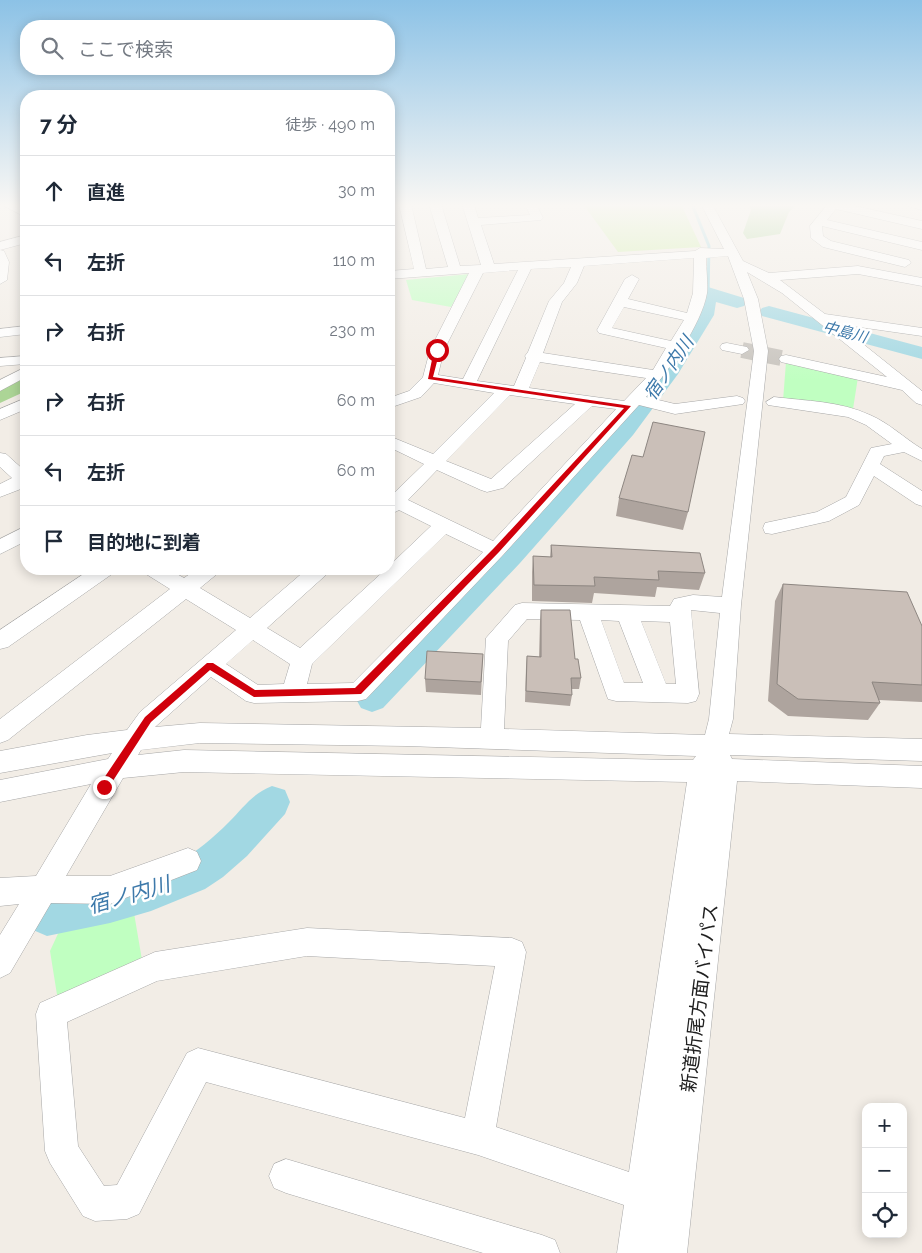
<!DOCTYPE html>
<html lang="ja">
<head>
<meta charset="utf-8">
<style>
	:root { --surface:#fff; --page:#f2f2f3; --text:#1f2937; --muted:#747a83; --line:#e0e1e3 }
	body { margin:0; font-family:Raleway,"Noto Sans JP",sans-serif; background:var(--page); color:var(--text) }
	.controls { position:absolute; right:15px; bottom:15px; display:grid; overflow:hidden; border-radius:10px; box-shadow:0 2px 12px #0003 }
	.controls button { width:45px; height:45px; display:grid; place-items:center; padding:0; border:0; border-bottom:1px solid var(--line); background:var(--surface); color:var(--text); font:25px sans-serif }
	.stop { position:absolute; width:15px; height:15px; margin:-11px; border:4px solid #d0000b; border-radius:50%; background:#fff }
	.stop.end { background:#d0000b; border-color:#fff; box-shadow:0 1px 5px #0008 }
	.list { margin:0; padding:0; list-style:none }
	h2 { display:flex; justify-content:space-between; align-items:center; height:65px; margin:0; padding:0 20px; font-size:21px }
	h2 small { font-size:16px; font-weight:400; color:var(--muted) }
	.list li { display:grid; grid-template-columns:32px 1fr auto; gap:15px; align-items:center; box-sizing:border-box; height:70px; padding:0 20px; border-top:1px solid var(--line) }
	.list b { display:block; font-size:19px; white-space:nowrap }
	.list em { font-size:16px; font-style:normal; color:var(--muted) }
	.icon { flex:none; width:28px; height:28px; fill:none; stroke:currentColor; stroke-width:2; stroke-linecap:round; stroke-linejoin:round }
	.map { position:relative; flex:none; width:922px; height:1253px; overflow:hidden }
	.search { position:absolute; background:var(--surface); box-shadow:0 2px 12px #0003; left:20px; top:20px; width:375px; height:55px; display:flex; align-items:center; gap:12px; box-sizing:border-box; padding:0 18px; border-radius:20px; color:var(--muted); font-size:19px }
	.panel { position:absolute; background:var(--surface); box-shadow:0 2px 12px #0003; left:20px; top:90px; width:375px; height:485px; border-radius:20px }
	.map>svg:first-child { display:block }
	.grass { fill:#cff0a7 }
	.forest { fill:#acd596 }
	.park { fill:#c0ffc1 }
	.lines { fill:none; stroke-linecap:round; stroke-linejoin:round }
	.stream { stroke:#a2d8e3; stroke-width:3 }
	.river { fill:#a2d8e3; fill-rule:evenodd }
	.minor-tunnel { stroke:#c8c4be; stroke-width:16; stroke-dasharray:16 8; stroke-linecap:butt }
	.minor-casing { stroke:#a7a7a7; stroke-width:1 }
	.minor { fill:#fff; fill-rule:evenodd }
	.wall { fill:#aea49e }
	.building { fill:#cabfb8; stroke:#8d8681 }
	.route { fill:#d0000b }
	.labels { text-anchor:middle; stroke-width:5; stroke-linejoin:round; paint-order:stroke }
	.far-water-label { font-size:15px; font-style:italic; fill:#3d79aa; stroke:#fff }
	.water-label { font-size:18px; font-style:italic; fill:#3d79aa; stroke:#fff }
	.near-street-label { font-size:19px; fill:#202020; stroke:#fff }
	.near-water-label { font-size:21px; font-style:italic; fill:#3d79aa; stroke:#fff }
</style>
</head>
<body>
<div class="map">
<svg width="922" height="1253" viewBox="0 0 922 1253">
	<rect width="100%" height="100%" fill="#f2ede6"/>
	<path class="grass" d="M583,204H681L701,247L618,252Z"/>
	<path class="forest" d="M748,204H797L789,212L780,234L747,239L743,233L751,210Z
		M26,376V391L0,403V390Z"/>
	<path class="park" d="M470,274L451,307L412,300L406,280Z
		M786,362L858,377L853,409L783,401Z
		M134,913L142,960L58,1001L50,951L62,925Z"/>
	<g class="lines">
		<path class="stream" d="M692,204L709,246L708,293"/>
		<path class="river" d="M708,287L744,298L747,302L744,306L737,308L716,302L714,315L678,374L633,435L520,563L383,708L372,712L361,708L356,699L361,690L500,549L617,425L658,371L694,315L701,289Z
			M769,306L922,347V359L762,316L759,312L762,308Z
			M272,786L285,790L290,802L285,814L247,856L223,877L205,889L151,911L110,923L47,936L33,930L27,916L33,902C79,883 132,885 177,862C197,852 213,838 229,822C243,808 253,793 272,786Z"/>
		<path class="minor-tunnel" d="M742,350L786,359"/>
		<g class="minor-casing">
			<path id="minor" d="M0,204H15L26,210V217Z
				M399,204H411L426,269L448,267L429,204H441L460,266L481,265L462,204H474L478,218L530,215L525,204H536L543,218L541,220L481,225L494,264L695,251L700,248L724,249L701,204H712L743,261L769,273L858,266L922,278V286L858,274L780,280L825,314L922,328V336L838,324L922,391V405L916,403L902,390L781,362L779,359L781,356L786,355L887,377L782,293L747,272L758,299L768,351L741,605L733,719L729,734L922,739V761L730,755L732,759L922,766V788L737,781L687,1253H617L624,1205L478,1155L206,1082L139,1214L127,1219L95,1221L83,1216L50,1163L45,1151L36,1014L40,1003L155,952L307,928L512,938L522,942L526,952L496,1127L629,1172L687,782L184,772L123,778L66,876H110L188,848L197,852L201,861L197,870L110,904L51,903L10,973L0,978V935L19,904L0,906V878L36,876L91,784L0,802V780L108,759L112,753L0,773V751L87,735L127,730L140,712L236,630L186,599L8,740L0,743V719L170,589L146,574L143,569H168L184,578L197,569H220L217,574L200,588L250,618L307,569H330L327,574L267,628L300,648L386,569H389V566L431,526L399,510L389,515V492L394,493L424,464L389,447V436L433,454L494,393L434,383L421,397L389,408V398L409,391L423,377L430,350L469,273L389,279V271L414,269ZM728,256L744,299L754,351L722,597L693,595L674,599L670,606L522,603L515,605L486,638L481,728L200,723L155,727L211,677L246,701L254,703L358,701L366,699L503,555L639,405L675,414L743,404L745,401L743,398L737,396L675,404L646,397C667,373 702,324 707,293C708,282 706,269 706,258ZM694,258L693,293L687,313L628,299L639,279L632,275L625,279L597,330L599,333L666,348L653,370L543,353L562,302L577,283L584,266ZM571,267L564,283L549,301L528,352L525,356L526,358L514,386L477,381L531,269ZM518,270L463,379L438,375L444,350L483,273ZM624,307L684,320L671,341L612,328ZM540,362L646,378L624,401L529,388ZM510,395L575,404L491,479L446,461ZM592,406L616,409L493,541L408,500L437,470L481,490L487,492L503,488ZM446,534L483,552L353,683L307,684L312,664ZM691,610L720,613L709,719L705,735L504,729L508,641L527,619L580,620L608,699L616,701L688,703L696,701L699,694ZM601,620L619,621L643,683H624ZM641,621L670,622L676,684H666ZM253,640L290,664L284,684L258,685L226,664ZM200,743L406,746L696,756L693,760H674L184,750L138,755L141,750ZM307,956L495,966L465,1118L198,1048L187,1053L117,1185L104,1186L78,1146L67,1022L157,981Z
				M828,204H846L922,221V229L836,209L827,220L922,242V250L822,226L823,236L831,241L909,260L911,263L905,267L823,247L811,238L810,226Z
				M906,204H922V210L907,206Z
				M26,235V243L0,250V242Z
				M0,250L4,251L9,262L7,280L0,284Z
				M26,326V334L0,337V329Z
				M727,343L747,347L749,350L742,354L722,350L720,347L722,344Z
				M26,356V364L0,366V358Z
				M26,367V377L0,391V380Z
				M774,397C806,401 840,401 870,415C889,423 904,438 922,449V461L904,452L884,456L880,464L922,491V506L916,504L874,476L859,505L829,521L772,534L765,533L763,528L765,523L817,512L846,497L871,448L892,444L866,425L848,417L768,405L766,402Z
				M26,398V409L0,420V409Z
				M0,453L6,454L26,472V487L0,497V484L12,478L0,467Z
				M26,526V541L0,554V539Z
				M91,569H115L112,574L8,647L0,649V630Z
				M286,1159L542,1235L555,1240L560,1253H483L286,1193L274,1188L269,1176L274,1164Z"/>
		</g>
		<use href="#minor" class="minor"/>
	</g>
	<path class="wall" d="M619,498L688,512L683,530L616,516Z
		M551,545L705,573L699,590L657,587L655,597L594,593L592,603L532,601V572L533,556L550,557Z
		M783,584L922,626V702L879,700L880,703L868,720L788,716L768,701L775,601Z
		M541,610L575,659L581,678L579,689H572V695L570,706L525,702L526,667L527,656L539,657L540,621Z
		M483,654L481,695L426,692L425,679Z"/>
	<path class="building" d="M653,422L705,432L688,512L619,498L632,455L643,457Z
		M551,545L700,553L705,573L658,571L659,580L594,577L595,586L534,585L533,556L552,557Z
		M783,584L907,592L922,626V685L872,682L880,703L798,699L777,684Z
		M541,610H570L575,659H578L581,678H571L572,695L526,691L527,656L541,657Z
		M427,651L483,654L481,682L425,679Z"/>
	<linearGradient id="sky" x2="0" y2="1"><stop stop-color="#8cc2e6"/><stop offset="0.54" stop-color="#f9f7f4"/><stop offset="1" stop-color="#f9f7f4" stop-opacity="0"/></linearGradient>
	<rect width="922" height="380" fill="url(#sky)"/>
	<path class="route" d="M437,349L440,350L433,377L631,406L499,552L361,694L254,697L210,670L151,722L107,790H100V784L145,717L207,663H213L255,690L355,688L494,548L624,408L428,379L434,350Z"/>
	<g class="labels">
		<g class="far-water-label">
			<text transform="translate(845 332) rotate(15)" y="5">中島川</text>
		</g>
		<g class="water-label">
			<text transform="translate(669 368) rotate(-56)" y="6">宿ノ内川</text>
		</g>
		<g class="near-street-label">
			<text transform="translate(699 998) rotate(-83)" y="7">新道折尾方面バイパス</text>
		</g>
		<g class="near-water-label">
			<text transform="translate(129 895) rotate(-16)" y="7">宿ノ内川</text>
		</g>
	</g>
</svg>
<div class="controls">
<button>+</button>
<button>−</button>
<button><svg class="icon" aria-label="locate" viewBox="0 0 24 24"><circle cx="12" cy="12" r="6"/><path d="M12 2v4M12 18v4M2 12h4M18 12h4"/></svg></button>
</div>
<div class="stop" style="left:437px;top:350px"></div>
<div class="stop end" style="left:104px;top:787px"></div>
<div class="search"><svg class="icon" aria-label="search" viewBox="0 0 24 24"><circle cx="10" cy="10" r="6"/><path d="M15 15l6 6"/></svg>ここで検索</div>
<section class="panel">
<h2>7 分<small>徒歩 · 490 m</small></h2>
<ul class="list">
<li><svg class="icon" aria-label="ahead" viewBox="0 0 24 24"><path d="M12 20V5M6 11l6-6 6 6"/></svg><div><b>直進</b></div><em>30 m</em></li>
<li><svg class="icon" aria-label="left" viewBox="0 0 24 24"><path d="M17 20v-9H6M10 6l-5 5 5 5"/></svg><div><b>左折</b></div><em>110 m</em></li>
<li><svg class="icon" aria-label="right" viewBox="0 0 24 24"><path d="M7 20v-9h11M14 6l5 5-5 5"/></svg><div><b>右折</b></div><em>230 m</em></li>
<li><svg class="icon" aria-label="right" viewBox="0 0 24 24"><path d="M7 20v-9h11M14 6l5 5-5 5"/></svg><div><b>右折</b></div><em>60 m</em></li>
<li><svg class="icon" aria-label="left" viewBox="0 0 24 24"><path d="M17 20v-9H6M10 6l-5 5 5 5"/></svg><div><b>左折</b></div><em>60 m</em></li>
<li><svg class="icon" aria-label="arrive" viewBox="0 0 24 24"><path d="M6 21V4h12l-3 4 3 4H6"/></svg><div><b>目的地に到着</b></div></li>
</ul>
</section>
</div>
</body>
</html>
